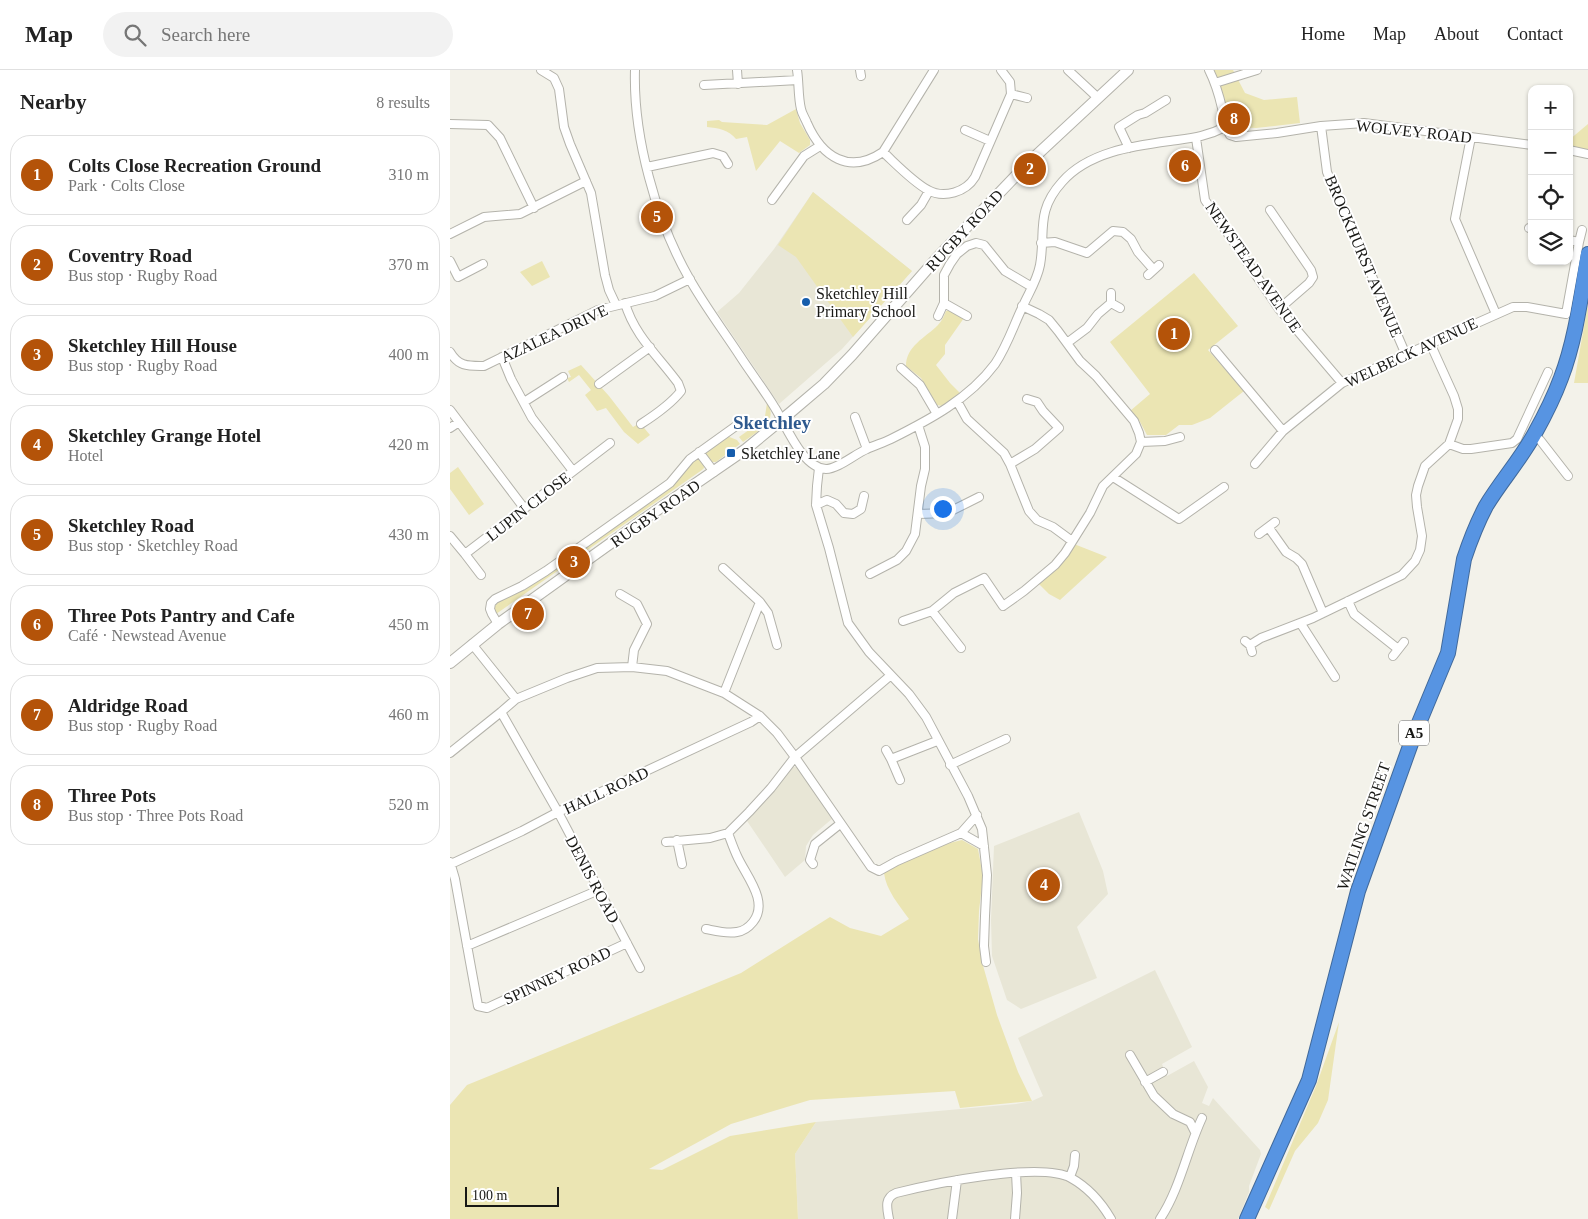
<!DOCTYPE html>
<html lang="en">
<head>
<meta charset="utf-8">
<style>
	:root { --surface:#fff; --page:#f2f2f2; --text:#222; --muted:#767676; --line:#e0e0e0; --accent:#b45309 }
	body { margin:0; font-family:"Times New Roman",serif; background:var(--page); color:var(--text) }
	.controls { position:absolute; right:15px; top:15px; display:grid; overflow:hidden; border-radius:10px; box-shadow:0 1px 4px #0004 }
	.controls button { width:45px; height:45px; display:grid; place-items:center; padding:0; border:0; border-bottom:1px solid var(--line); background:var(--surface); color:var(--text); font:25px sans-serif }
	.scale { position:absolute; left:15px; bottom:12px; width:94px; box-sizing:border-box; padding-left:5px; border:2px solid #181815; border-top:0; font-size:14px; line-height:18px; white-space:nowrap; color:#181815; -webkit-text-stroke:4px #fff; paint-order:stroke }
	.you { position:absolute; left:492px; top:438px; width:18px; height:18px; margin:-12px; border:4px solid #fff; border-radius:50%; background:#1a73e8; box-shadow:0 0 0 8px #1a73e833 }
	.badge { display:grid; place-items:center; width:32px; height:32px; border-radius:50%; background:var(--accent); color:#fff; font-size:16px; font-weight:700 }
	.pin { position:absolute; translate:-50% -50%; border:2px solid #fff; box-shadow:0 1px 5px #0006 }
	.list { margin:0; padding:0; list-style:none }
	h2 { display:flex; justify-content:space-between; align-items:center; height:65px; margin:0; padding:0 20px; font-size:21px }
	h2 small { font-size:16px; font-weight:400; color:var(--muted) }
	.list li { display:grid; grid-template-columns:32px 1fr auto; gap:15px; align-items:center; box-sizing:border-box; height:80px; margin:0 10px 10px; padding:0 10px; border:1px solid var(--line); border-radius:20px }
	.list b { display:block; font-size:19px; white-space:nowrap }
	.list p { margin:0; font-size:16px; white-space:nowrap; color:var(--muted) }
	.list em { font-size:16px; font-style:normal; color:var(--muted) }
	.icon { flex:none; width:28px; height:28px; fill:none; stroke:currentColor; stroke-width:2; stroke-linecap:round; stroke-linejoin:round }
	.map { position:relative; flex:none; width:1138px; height:1149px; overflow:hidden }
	header { display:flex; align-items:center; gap:30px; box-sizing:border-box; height:70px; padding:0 25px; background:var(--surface); border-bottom:1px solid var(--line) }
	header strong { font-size:24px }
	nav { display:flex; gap:28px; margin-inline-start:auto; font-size:18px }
	.search { width:350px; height:45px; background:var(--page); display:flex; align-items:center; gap:12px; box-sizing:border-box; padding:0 18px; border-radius:28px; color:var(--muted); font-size:19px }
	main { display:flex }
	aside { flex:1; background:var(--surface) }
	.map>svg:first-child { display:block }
	.built { fill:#e8e6d6 }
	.green { fill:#ebe5b3 }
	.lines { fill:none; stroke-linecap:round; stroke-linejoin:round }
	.street-casing { stroke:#b4b3ab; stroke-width:10 }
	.secondary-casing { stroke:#b4b3ab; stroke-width:12 }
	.highway-casing { stroke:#41699a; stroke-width:16 }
	.street { stroke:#fff; stroke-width:8 }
	.secondary { stroke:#fff; stroke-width:10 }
	.highway { stroke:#5794e2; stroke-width:14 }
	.poi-dot { fill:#165dac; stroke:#fff; stroke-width:2 }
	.labels { text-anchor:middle; stroke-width:4; stroke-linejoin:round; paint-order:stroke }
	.shield { fill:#fff; stroke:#5d5d5b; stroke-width:1 }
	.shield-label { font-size:15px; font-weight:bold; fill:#181815 }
	.street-label { font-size:16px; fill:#181815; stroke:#fff }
	.poi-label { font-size:16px; fill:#181815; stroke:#fff; text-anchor:start }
	.quarter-label { font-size:19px; font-weight:bold; fill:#2e598e; stroke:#fff }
</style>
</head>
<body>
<header>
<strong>Map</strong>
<div class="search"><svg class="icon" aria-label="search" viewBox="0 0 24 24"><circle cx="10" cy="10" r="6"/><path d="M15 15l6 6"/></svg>Search here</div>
<nav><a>Home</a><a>Map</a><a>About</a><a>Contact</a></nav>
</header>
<main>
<aside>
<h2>Nearby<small>8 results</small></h2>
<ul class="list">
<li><span class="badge">1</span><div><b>Colts Close Recreation Ground</b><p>Park · Colts Close</p></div><em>310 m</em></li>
<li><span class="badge">2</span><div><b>Coventry Road</b><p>Bus stop · Rugby Road</p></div><em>370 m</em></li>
<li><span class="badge">3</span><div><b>Sketchley Hill House</b><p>Bus stop · Rugby Road</p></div><em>400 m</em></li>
<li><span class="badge">4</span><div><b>Sketchley Grange Hotel</b><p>Hotel</p></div><em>420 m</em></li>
<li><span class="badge">5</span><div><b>Sketchley Road</b><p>Bus stop · Sketchley Road</p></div><em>430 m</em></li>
<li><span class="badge">6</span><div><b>Three Pots Pantry and Cafe</b><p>Café · Newstead Avenue</p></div><em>450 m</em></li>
<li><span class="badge">7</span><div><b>Aldridge Road</b><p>Bus stop · Rugby Road</p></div><em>460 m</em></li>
<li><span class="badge">8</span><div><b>Three Pots</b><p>Bus stop · Three Pots Road</p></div><em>520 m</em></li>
</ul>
</aside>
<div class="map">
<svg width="1138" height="1149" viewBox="0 0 1138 1149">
	<rect width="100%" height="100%" fill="#f3f2ea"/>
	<path class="built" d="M363,122L462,201L392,279L329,334L267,242L289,223L324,179Z
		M343,697H347L368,723L383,748L363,765L356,776L355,790L335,807L297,751L304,739Z
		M629,742L653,801L658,824L627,857L647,908L571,939L557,930L542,886L541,850L544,776Z
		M705,900L742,977L712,994L717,1006L744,991L758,1017L752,1033L759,1036L763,1028L810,1080L811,1084L799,1116V1122L788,1149H348L345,1084L366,1052L566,1034L582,1031L593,1026L568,968Z"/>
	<path class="green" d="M764,0H783L795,23L814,30L847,27L850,53L806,58L787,57L779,43Z
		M346,39L350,53L360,70V75L349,83L330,71L306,101L297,67L286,69C279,60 268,58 257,57V51L269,50L272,52L317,55Z
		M1138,54V80L1120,77L1119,70Z
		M363,122L462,201L403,267L346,187L328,175Z
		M92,191L100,207L82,216L70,202Z
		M744,203L788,256L758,280L794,321L760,348L742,355H729L716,365H697L689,350L680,341L700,324L660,272Z
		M1138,234V313H1124Z
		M496,241H503L514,248L495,275V284L486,295L500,313L510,323L492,336L487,335L471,308L456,296C456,276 475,268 488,255C492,251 494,246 496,241Z
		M131,295L159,326L183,357L190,353L200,365L188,374L174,362L156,338L147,341L135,325L141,320L129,305L119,312L117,308L121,307L118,301Z
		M317,333C324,343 320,351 313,359Z
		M310,352V360L293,372L289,367Z
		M277,366L287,370L290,374L266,392H260L255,384V382Z
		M246,389C252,390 254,393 254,398L252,400L46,544L42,540L45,531L221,414L241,391Z
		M8,397L34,434L19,445L0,419V403Z
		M624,474L657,487L610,530L599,524L588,513Z
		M512,770L528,779L533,806L529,841L528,869L532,892L547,945L568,1002L582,1031L510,1038L505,1021L360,1030L281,1054L199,1099L212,1100L280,1066L366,1052L345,1084L348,1149H0V1035L17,1015L291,903L380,847L400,858L431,866L459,849C449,835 436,820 434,803C456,787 485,776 512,770Z
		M889,952L878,1030L868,1053L845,1081L819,1140L815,1137L866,1016Z"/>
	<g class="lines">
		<g class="street-casing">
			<path id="street" d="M91,0L104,8L109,19L114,57L120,74L141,123L155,205L159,220L166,235
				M185,0C183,66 206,150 239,208C254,235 273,260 290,286C301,303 314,320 325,338C336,355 352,398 376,399C388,399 405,384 417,379C425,375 433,373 441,369C479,350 519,329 545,294C557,276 563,257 572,238C578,224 587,211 590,195C596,162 585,142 612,112C638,82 683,76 720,71C741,68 756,67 775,57
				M287,0L288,14
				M347,0C349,12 348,27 351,39C352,44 355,48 357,53C372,87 399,105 433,82L484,0
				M410,0L411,6
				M618,0L647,27
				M759,0C765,12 769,25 772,38C775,48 774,56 780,65L786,67L827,63L871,56L914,53L1082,75
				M765,13L807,0
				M254,15L348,10
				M561,24L577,28
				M0,54L38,55L50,68L84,138
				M871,56L877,102L956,285
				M515,60L540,71
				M1021,67L1005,149L1046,244
				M746,68L755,130L829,239L892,313
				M679,78L669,57L688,45L695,43L716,30
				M1119,80L1138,84
				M433,82C446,94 463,112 478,120C494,129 516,122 525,107L561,24L560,12L551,0
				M197,97L263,83L273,86L278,94
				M322,130L354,86L370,76
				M820,140L861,200L863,207L859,213L829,239
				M457,150L471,135L479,121
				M1079,158L1082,159
				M0,164L34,147L70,144L136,111
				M1129,172L1132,160
				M591,173L605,172L637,183L663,161L673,162L681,169L688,182L703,199
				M0,191L8,207L33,194
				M698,205L709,195
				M175,233C184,265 209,287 228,313L231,321C221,334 205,345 191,354
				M494,233L517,246
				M661,233L670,238
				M488,246L494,233V205L500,194L507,184L517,176L526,173L534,175L555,201L582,217
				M617,273L637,258L648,244L661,233V223
				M765,280L833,361
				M0,282C9,297 18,296 34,296L148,240L205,226L240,209
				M52,287L61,309L82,348L123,401
				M451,298L470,315L487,344
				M149,314L200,277
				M507,331L517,349L554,383L560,394L579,441L587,450L603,457L622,471
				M74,332L113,307
				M0,340L74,438
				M405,347L417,379
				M0,358L9,352
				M1084,365L1090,370L1118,406
				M691,372L715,371L730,367
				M999,374L1013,379H1021L1062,373L1067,369L1098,302
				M249,382L264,402
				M560,394L585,379L609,358L593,341L587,332L577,329
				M805,394L833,361L892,313L1063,237H1077L1116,244L1129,172L1119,170
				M369,398L367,416L366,435L379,478L398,553L419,582L459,624L476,647L518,726L532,759L537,805L535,846L534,876L536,892
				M663,407L729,449L774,417
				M366,435L377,430L386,434L394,443L403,444L411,439L414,426
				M468,444L497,443L529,427
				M819,458L836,482L846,488L852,494L873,543
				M809,464L825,452
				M0,466L15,484L160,373
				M15,484L31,505
				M273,498L310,532L274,623
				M420,504L447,490L456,481L465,464L471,416L475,399V377L468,355
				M170,524L187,534L197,554L184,580L182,597
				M898,531L904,544L948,579
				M310,532L318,543L327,575
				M453,551L482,541
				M48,554L42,544L40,539L41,533L45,529L72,516L96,501L220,413L240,389L286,356
				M851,554L885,607
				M795,571L800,575L802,582
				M22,574L66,629
				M800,575L811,568L863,548L952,505L965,491L970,480L972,466L967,437L966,425L968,416L975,396L999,374L1008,349V339L1004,326L980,273
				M511,578L482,541L504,523L534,508L553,536L574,521L605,495L615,483L640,443L653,416L686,384L691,372L689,363L684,351L646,306L630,291L608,261L599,250L589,244L572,236
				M943,586L954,572
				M51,642L108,742L190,898
				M436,680L441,689
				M0,683L51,642L66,629L117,608L147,598L182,597L217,601L274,623L310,646L327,663L345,687L421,797L429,801L447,791L511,763L534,776
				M500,695L556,669
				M450,710L441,689L487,671
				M511,763L527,745
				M227,770L232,794
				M216,772L260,768L278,763L299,742L321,718L345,687L441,605
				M0,792L5,809L28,936L37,938L177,873
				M1,794L72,761L108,742L301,652L310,646
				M363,794L360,790L365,774L390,754
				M256,859C266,861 277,864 287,862C294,861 299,857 303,852C319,832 297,807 288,788C284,780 281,771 278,763
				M17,876L149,820
				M680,985L704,1026L723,1044L740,1052L745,1062
				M695,1012L713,1002
				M620,1107L624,1096L625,1085
				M439,1149C437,1138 434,1128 446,1123C482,1114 590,1091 621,1108C639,1118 651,1132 661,1149
				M502,1149L507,1110
				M565,1149L567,1123L566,1103
				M710,1149C730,1119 737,1080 752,1048"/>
		</g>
		<g class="secondary-casing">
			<path id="secondary" d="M0,593L48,554L200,445L296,379L341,342L374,314L402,285L487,188L577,94L678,0"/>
		</g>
		<g class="highway-casing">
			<path id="highway" d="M797,1149L859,1010L908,821L964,665L998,583L1014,489C1020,471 1027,453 1036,436C1051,411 1071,389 1085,363C1095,345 1104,327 1111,308C1126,269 1131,225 1138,184"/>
		</g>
		<use href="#street" class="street"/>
		<use href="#secondary" class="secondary"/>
		<use href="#highway" class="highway"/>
	</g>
	<g class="poi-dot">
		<circle cx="356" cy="232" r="5"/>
		<rect x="276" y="378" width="10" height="10" rx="2.5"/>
	</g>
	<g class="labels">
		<rect class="shield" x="949" y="650.5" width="30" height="25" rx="4"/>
		<g class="shield-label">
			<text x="964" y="668">A5</text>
		</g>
		<g class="street-label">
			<text transform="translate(964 61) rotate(6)" y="6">WOLVEY ROAD</text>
			<text transform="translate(514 160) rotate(-47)" y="6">RUGBY ROAD</text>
			<text transform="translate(914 186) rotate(67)" y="6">BROCKHURST AVENUE</text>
			<text transform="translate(804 197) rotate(55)" y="6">NEWSTEAD AVENUE</text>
			<text transform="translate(104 263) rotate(-25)" y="6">AZALEA DRIVE</text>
			<text transform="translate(961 282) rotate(-25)" y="6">WELBECK AVENUE</text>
			<text transform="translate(78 436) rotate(-38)" y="6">LUPIN CLOSE</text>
			<text transform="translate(205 443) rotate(-35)" y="6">RUGBY ROAD</text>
			<text transform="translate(156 720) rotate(-25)" y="6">HALL ROAD</text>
			<text transform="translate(913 756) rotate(-71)" y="6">WATLING STREET</text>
			<text transform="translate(143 809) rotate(62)" y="6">DENIS ROAD</text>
			<text transform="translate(107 905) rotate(-25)" y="6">SPINNEY ROAD</text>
		</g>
		<g class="poi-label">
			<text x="366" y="229">Sketchley Hill<tspan x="366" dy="18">Primary School</tspan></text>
			<text x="291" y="389">Sketchley Lane</text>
		</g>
		<g class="quarter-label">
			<text x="322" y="359">Sketchley</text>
		</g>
	</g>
</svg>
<div class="controls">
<button>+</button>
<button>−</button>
<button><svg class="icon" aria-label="locate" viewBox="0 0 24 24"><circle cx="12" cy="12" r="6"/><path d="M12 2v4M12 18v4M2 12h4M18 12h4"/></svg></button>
<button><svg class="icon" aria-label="layers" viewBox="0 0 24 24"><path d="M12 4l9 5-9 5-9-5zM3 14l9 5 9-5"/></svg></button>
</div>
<div class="scale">100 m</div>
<div class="you"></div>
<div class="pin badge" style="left:724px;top:264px">1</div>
<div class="pin badge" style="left:580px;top:99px">2</div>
<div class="pin badge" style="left:124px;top:492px">3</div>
<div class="pin badge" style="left:594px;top:815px">4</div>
<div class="pin badge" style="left:207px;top:147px">5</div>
<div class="pin badge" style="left:735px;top:96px">6</div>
<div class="pin badge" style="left:78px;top:544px">7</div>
<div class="pin badge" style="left:784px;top:49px">8</div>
</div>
</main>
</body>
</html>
